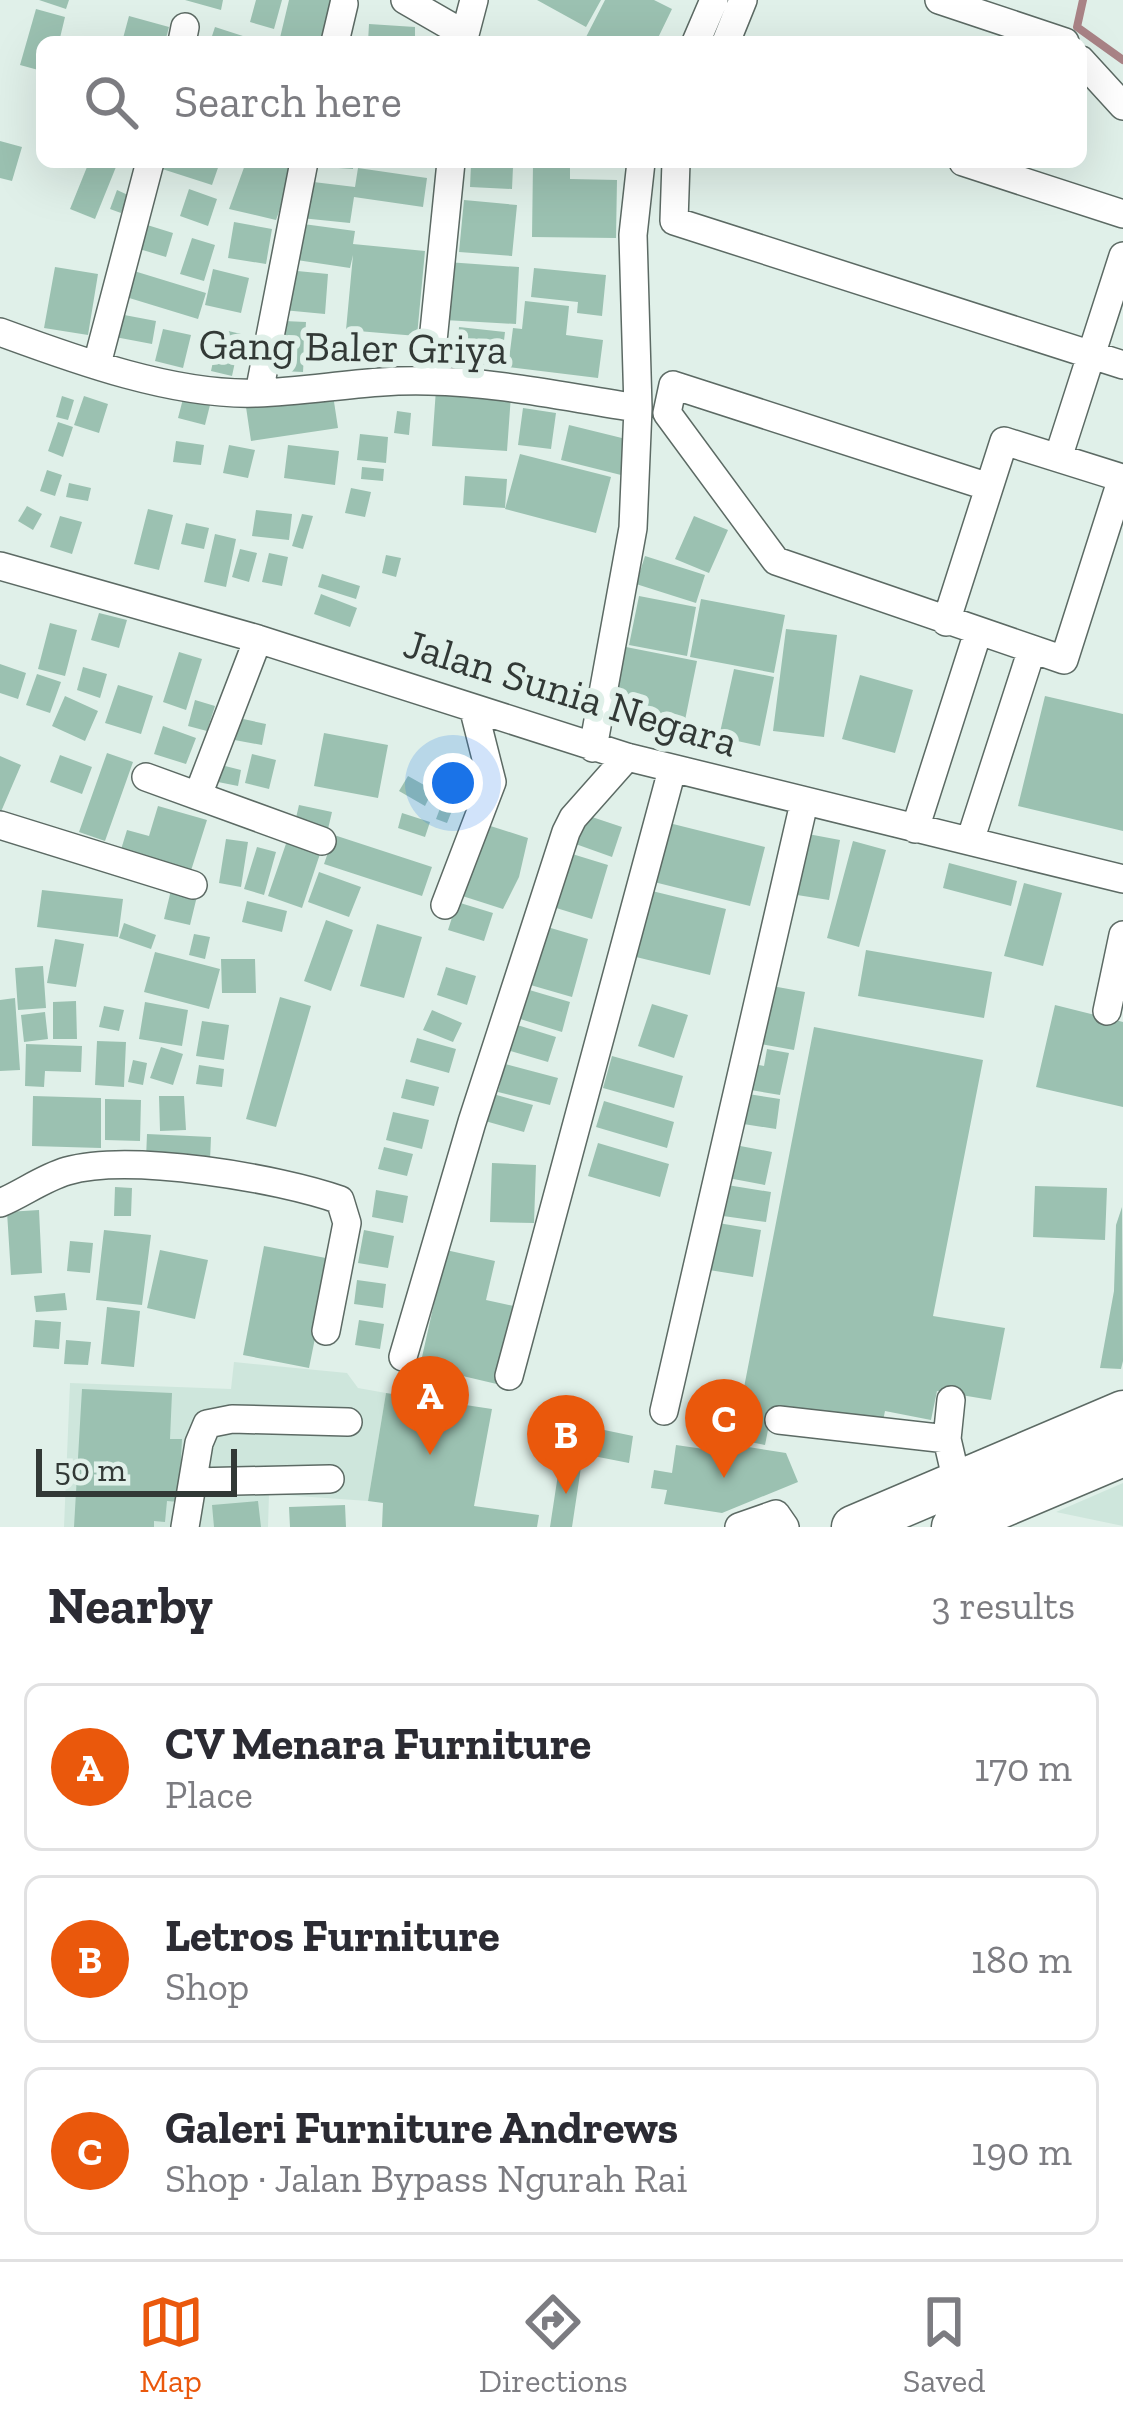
<!DOCTYPE html>
<html lang="en">
<head>
<meta charset="utf-8">
<style>
	:root { --surface:#fff; --page:#f2f2f3; --text:#2b2b33; --muted:#7c7c81; --line:#e1e1e2; --accent:#ea580c }
	body { margin:0; font-family:"Zilla Slab",serif; background:var(--page); color:var(--text) }
	.scale { position:absolute; left:36px; bottom:30px; width:201px; box-sizing:border-box; padding-left:12px; border:6px solid #323936; border-top:0; font-size:33px; line-height:42px; white-space:nowrap; color:#323936; -webkit-text-stroke:9px #e0f0e9; paint-order:stroke }
	.you { position:absolute; left:453px; top:783px; width:42px; height:42px; margin:-30px; border:9px solid #fff; border-radius:50%; background:#1a73e8; box-shadow:0 0 0 18px #1a73e833 }
	.badge { display:grid; place-items:center; width:78px; height:78px; border-radius:50%; background:var(--accent); color:#fff; font-size:39px; font-weight:700 }
	.pin { position:absolute; translate:-50% -99px; filter:drop-shadow(0 3px 6px #0008) }
	.pin::after { content:''; position:absolute; top:63px; width:42px; height:36px; background:inherit; clip-path:polygon(0 0,100% 0,50% 100%) }
	.list { margin:0; padding:0; list-style:none }
	h2 { display:flex; justify-content:space-between; align-items:center; height:156px; margin:0; padding:0 48px; font-size:51px }
	h2 small { font-size:39px; font-weight:400; color:var(--muted) }
	.list li { display:grid; grid-template-columns:78px 1fr auto; gap:36px; align-items:center; box-sizing:border-box; height:168px; margin:0 24px 24px; padding:0 24px; border:3px solid var(--line); border-radius:18px }
	.list b { display:block; font-size:45px; white-space:nowrap }
	.list p { margin:0; font-size:39px; white-space:nowrap; color:var(--muted) }
	.list em { font-size:39px; font-style:normal; color:var(--muted) }
	.icon { flex:none; width:66px; height:66px; fill:none; stroke:currentColor; stroke-width:2; stroke-linecap:round; stroke-linejoin:round }
	.map { position:relative; flex:none; width:1123px; height:1527px; overflow:hidden }
	.search { position:absolute; background:var(--surface); box-shadow:0 12px 48px #0002; left:36px; right:36px; top:36px; height:132px; display:flex; align-items:center; gap:30px; box-sizing:border-box; padding:0 42px; border-radius:18px; color:var(--muted); font-size:45px }
	.sheet { height:732px; background:var(--surface) }
	nav { display:flex; justify-content:space-around; align-items:center; box-sizing:border-box; height:168px; border-top:3px solid var(--line); background:var(--surface); font-size:33px; color:var(--muted) }
	nav a { display:grid; justify-items:center; gap:6px }
	nav .on { color:var(--accent) }
	.map>svg:first-child { display:block }
	.built { fill:#cee6dc }
	.lines { fill:none; stroke-linecap:round; stroke-linejoin:round }
	.stream { stroke:#a98386; stroke-width:8 }
	.building { fill:#9bc1b1 }
	.minor-casing { stroke:#5c6a64; stroke-width:30 }
	.highway-casing { stroke:#5c6a64; stroke-width:45 }
	.minor { stroke:#fff; stroke-width:27 }
	.highway { stroke:#fff; stroke-width:42 }
	.labels { text-anchor:middle; stroke-width:12; stroke-linejoin:round; paint-order:stroke }
	.street-label { font-size:42px; fill:#323936; stroke:#e0f0e9 }
</style>
</head>
<body>
<div class="map">
<svg width="1123" height="1527" viewBox="0 0 1123 1527">
	<rect width="100%" height="100%" fill="#e0f0e9"/>
	<path class="built" d="M234,1362L347,1373L358,1388L386,1393L368,1501L269,1494L268,1527H64L70,1383L231,1389Z
		M1123,1483V1526L1056,1512Z"/>
	<g class="lines">
		<path class="stream" d="M1083,0L1077,27L1123,60"/>
	</g>
	<path class="building" d="M39,0H69L66,9Z
		M185,0H223L221,10Z
		M256,0H282L274,29L250,22Z
		M289,0H339L329,42H279Z
		M537,0H601L586,27Z
		M605,0H654L672,9L656,42H591L585,39Z
		M36,9L65,17L59,42H42V71L20,65Z
		M129,16L169,27L165,42H122Z
		M369,24L415,27V42H368Z
		M215,27L258,41V42H210Z
		M0,141L22,147L12,181L0,178Z
		M89,162H118L95,219L70,209Z
		M157,162H220L212,185L156,167Z
		M246,162H297L276,220L229,209Z
		M324,162H353V169L324,167Z
		M533,164H570V179L617,180L616,238L532,237Z
		M471,165L513,167L512,189L470,187Z
		M358,168L427,178L423,207L354,197L350,223L301,218L305,181L355,187Z
		M189,189L217,199L208,226L180,216Z
		M117,190L128,195L121,213L110,209Z
		M464,200L517,205L512,256L459,252Z
		M234,222L272,229L266,264L228,258Z
		M296,223L355,231L353,244L425,251L417,336L346,330L353,255L350,268L290,259Z
		M144,224L173,233L166,257L136,248Z
		M192,238L215,245L204,281L180,274Z
		M447,262L519,267L516,324L444,320Z
		M55,267L98,274L88,335L44,328Z
		M534,268L606,275L602,316L577,313L578,302L531,297Z
		M213,269L249,278L241,313L205,305Z
		M287,270L328,274L325,314L283,310Z
		M134,271L206,293L198,319L126,297Z
		M525,301L569,306L566,335L603,340L598,378L508,367L513,328L522,329Z
		M119,314L156,321L152,344L115,337Z
		M284,321L306,322L303,372L281,371Z
		M459,327L505,332L501,366L456,362Z
		M163,329L191,335L183,368L155,361Z
		M220,329L241,334L232,376L211,371Z
		M436,389L511,395L507,451L432,446Z
		M184,395L211,401L205,425L178,418Z
		M333,395L338,428L251,441L246,407Z
		M62,396L74,400L68,420L56,417Z
		M84,396L108,404L99,433L74,425Z
		M523,408L556,413L551,449L518,445Z
		M397,411L411,413L409,435L394,433Z
		M58,422L73,427L63,457L48,451Z
		M569,425L630,440L621,475L561,460Z
		M360,434L388,437L386,463L357,460Z
		M176,441L204,445L201,465L173,462Z
		M229,445L255,450L248,478L223,473Z
		M288,445L339,451L335,485L284,478Z
		M520,454L611,477L596,533L505,509Z
		M362,467L384,469L383,481L361,479Z
		M47,470L62,475L55,496L40,491Z
		M465,476L507,479L505,508L463,505Z
		M69,483L91,488L88,501L66,497Z
		M351,488L371,492L365,517L345,513Z
		M27,506L42,514L33,530L18,521Z
		M148,509L173,515L159,570L134,564Z
		M256,510L292,514L289,540L252,536Z
		M302,514L313,516L303,549L292,546Z
		M60,516L82,522L72,554L50,547Z
		M694,516L728,530L709,573L675,559Z
		M186,523L209,528L204,549L181,544Z
		M215,534L236,539L226,587L204,582Z
		M240,549L257,553L249,582L232,577Z
		M269,553L288,557L282,586L262,582Z
		M386,555L401,558L396,577L382,573Z
		M645,556L705,575L696,603L636,584Z
		M322,574L360,586L356,599L318,587Z
		M321,594L357,608L350,627L314,614Z
		M639,596L696,607L687,656L629,645Z
		M701,599L785,615L774,673L690,657Z
		M99,613L127,620L119,648L91,640Z
		M50,623L77,630L65,676L38,669Z
		M786,629L837,635L824,737L773,731Z
		M626,647L697,661L682,735L611,720Z
		M179,652L202,659L186,710L163,702Z
		M0,664L26,673L18,699L0,693Z
		M83,667L107,674L100,698L77,690Z
		M734,669L774,677L760,746L719,737Z
		M37,674L61,682L50,713L26,705Z
		M860,675L913,690L895,753L842,739Z
		M118,685L153,696L141,734L105,723Z
		M65,696L98,711L85,741L52,726Z
		M1045,696L1123,714V831L1018,806Z
		M195,700L215,706L207,731L188,726Z
		M234,717L266,724L262,745L229,739Z
		M163,726L196,738L186,764L154,754Z
		M324,733L388,745L378,798L314,786Z
		M107,753L133,762L105,841L79,832Z
		M252,754L276,760L269,789L245,783Z
		M60,755L92,767L82,794L50,782Z
		M0,756L21,765L0,814Z
		M221,765L241,770L238,786L218,782Z
		M408,776L433,790L425,806L399,791Z
		M442,803L453,808L447,823L436,819Z
		M299,805L332,812L328,829L295,822Z
		M158,806L207,820L189,877L119,856L127,830L149,836Z
		M402,813L430,822L425,837L398,828Z
		M580,813L622,827L612,857L570,842Z
		M478,822L528,838L519,877L503,909L453,893Z
		M669,823L765,847L750,906L654,882Z
		M808,834L840,840L829,900L797,895Z
		M289,835L323,845L302,908L268,896Z
		M334,835L432,867L422,896L324,864Z
		M226,839L248,842L241,887L219,883Z
		M853,841L886,850L859,947L827,938Z
		M257,847L276,852L264,895L244,889Z
		M569,853L608,865L592,919L553,907Z
		M949,863L1017,881L1011,906L943,888Z
		M319,872L361,887L349,917L308,902Z
		M1024,883L1062,893L1043,966L1004,956Z
		M172,886L198,892L190,925L164,919Z
		M42,890L123,899L118,937L37,927Z
		M652,891L726,909L710,975L636,957Z
		M247,901L287,911L282,932L242,922Z
		M457,902L493,913L484,941L448,930Z
		M326,920L353,930L331,991L304,981Z
		M124,923L156,935L151,949L119,938Z
		M377,924L422,937L404,998L360,986Z
		M544,926L588,939L572,997L527,984Z
		M194,934L210,937L205,959L189,955Z
		M55,939L84,944L76,987L47,983Z
		M866,950L992,972L984,1018L858,996Z
		M155,952L220,969L209,1009L144,992Z
		M221,959H255L256,993H222Z
		M43,966L46,1008L18,1010L15,968Z
		M446,967L476,976L467,1005L437,995Z
		M772,986L805,992L794,1050L761,1044Z
		M526,989L570,1002L562,1032L517,1018Z
		M280,997L311,1006L276,1127L246,1119Z
		M15,998L20,1070L0,1071V1000Z
		M76,1001L77,1039H53V1002Z
		M145,1002L188,1010L182,1046L139,1039Z
		M652,1004L688,1015L674,1058L638,1046Z
		M1055,1005L1123,1022V1107L1036,1087Z
		M104,1006L124,1010L119,1031L99,1027Z
		M432,1010L462,1023L453,1042L423,1030Z
		M45,1012L48,1039L24,1042L21,1015Z
		M202,1021L229,1025L224,1060L196,1056Z
		M514,1024L556,1037L548,1062L507,1050Z
		M814,1027L983,1060L933,1316L1005,1328L991,1400L937,1391L931,1420L885,1411L881,1431L772,1410L765,1445L734,1439Z
		M417,1038L456,1049L449,1073L410,1062Z
		M97,1041L126,1042L124,1087L95,1085Z
		M26,1044L82,1046L81,1072L45,1071L44,1087L25,1086Z
		M161,1047L183,1054L173,1085L150,1078Z
		M767,1049L789,1053L780,1095L745,1089L749,1063L764,1066Z
		M612,1056L683,1076L674,1108L603,1088Z
		M133,1060L147,1063L143,1085L128,1082Z
		M505,1064L558,1078L550,1105L498,1092Z
		M199,1065L224,1069L222,1087L196,1084Z
		M406,1079L439,1087L434,1106L401,1098Z
		M742,1093L780,1099L776,1129L737,1123Z
		M493,1094L533,1105L524,1132L485,1121Z
		M33,1096L101,1098V1148L32,1146Z
		M159,1096H184L186,1130L160,1131Z
		M105,1099L141,1100L140,1141L105,1140Z
		M604,1101L674,1122L667,1148L596,1127Z
		M393,1112L429,1120L422,1149L386,1140Z
		M147,1134L211,1137L210,1161L146,1159Z
		M598,1143L669,1164L660,1197L588,1176Z
		M735,1145L772,1152L765,1185L728,1178Z
		M384,1147L413,1154L407,1176L378,1169Z
		M492,1163L536,1165L534,1223L490,1222Z
		M727,1185L771,1192L766,1222L723,1216Z
		M1035,1186L1107,1188L1105,1240L1033,1237Z
		M115,1187L132,1188L131,1216H114Z
		M376,1190L408,1196L403,1223L372,1217Z
		M1122,1207L1123,1361L1121,1369L1100,1368L1114,1291L1116,1225Z
		M39,1210L42,1273L11,1275L7,1212Z
		M718,1223L761,1230L753,1277L709,1270Z
		M104,1230L151,1235L142,1305L96,1300Z
		M364,1230L394,1236L388,1268L358,1263Z
		M70,1241L93,1243L90,1273L67,1271Z
		M264,1246L331,1259L309,1368L243,1355Z
		M160,1250L208,1260L195,1319L147,1308Z
		M446,1250L495,1261L486,1300L518,1307L501,1385L420,1366Z
		M357,1280L386,1284L383,1308L354,1304Z
		M65,1293L67,1310L36,1312L34,1296Z
		M107,1307L140,1311L134,1367L101,1364Z
		M35,1320L61,1322L59,1349L33,1347Z
		M359,1320L384,1324L380,1349L355,1345Z
		M66,1340L91,1342L88,1365L64,1364Z
		M82,1389L172,1393L170,1439H182L179,1502L167,1501L165,1522L154,1521V1527H74Z
		M386,1393L492,1409L474,1506L539,1515L537,1527H382L383,1503L368,1501Z
		M566,1422L633,1436L629,1463L583,1454L572,1527H550Z
		M676,1445L725,1452L742,1446L786,1453L798,1482L722,1513L664,1504L667,1490L651,1488L654,1470L672,1473Z
		M258,1501L261,1527H214L212,1505Z
		M345,1505L346,1527H290L289,1507Z"/>
	<g class="lines">
		<g class="minor-casing">
			<path id="minor" d="M405,0L464,34
				M939,0L1065,42
				M182,42L185,27
				M335,42L344,4
				M463,42L474,0
				M696,42L714,0
				M726,42L743,0
				M1081,60L1123,106
				M676,162L674,221L1123,365
				M963,162L1123,214
				M0,332C76,360 175,396 257,393C314,391 371,379 429,381C499,382 569,398 638,408
				M97,364L150,162
				M429,381L451,162
				M259,393L304,162
				M1058,458L1123,256
				M0,566L258,639L627,757L1123,879
				M946,622L1004,441L1122,478L1064,660L776,561L667,413L673,385L989,487
				M593,748L633,528L638,408L633,235L641,162
				M146,777L322,841
				M198,795L258,639
				M0,825L193,885
				M915,829L978,632
				M970,841L1032,649
				M445,905L492,782L474,711
				M1107,1011L1123,935
				M0,1203C22,1194 43,1178 67,1171C130,1153 278,1178 340,1200L347,1223L326,1331
				M403,1357L472,1122L566,832L573,818L627,757
				M509,1376L672,770
				M951,1400L947,1439L957,1482
				M664,1411L804,803
				M779,1420L947,1439
				M193,1482L330,1479
				M185,1527L199,1443L207,1424L232,1419L348,1422
				M739,1527L776,1514L785,1527"/>
		</g>
		<g class="highway-casing">
			<path id="highway" d="M853,1527L1123,1412
				M953,1527L1123,1455"/>
		</g>
		<use href="#minor" class="minor"/>
		<use href="#highway" class="highway"/>
	</g>
	<g class="labels">
		<g class="street-label">
			<text transform="translate(353 346) rotate(1)" y="15">Gang Baler Griya</text>
			<text transform="translate(571 692) rotate(17)" y="15">Jalan Sunia Negara</text>
		</g>
	</g>
</svg>
<div class="scale">50 m</div>
<div class="you"></div>
<div class="pin badge" style="left:430px;top:1455px">A</div>
<div class="pin badge" style="left:566px;top:1494px">B</div>
<div class="pin badge" style="left:724px;top:1478px">C</div>
<div class="search"><svg class="icon" aria-label="search" viewBox="0 0 24 24"><circle cx="10" cy="10" r="6"/><path d="M15 15l6 6"/></svg>Search here</div>
</div>
<section class="sheet">
<h2>Nearby<small>3 results</small></h2>
<ul class="list">
<li><span class="badge">A</span><div><b>CV Menara Furniture</b><p>Place</p></div><em>170 m</em></li>
<li><span class="badge">B</span><div><b>Letros Furniture</b><p>Shop</p></div><em>180 m</em></li>
<li><span class="badge">C</span><div><b>Galeri Furniture Andrews</b><p>Shop · Jalan Bypass Ngurah Rai</p></div><em>190 m</em></li>
</ul>
</section>
<nav>
<a class="on"><svg class="icon" aria-label="map" viewBox="0 0 24 24"><path d="M3 6l6-2 6 2 6-2v14l-6 2-6-2-6 2zM9 4v14M15 6v14"/></svg>Map</a>
<a><svg class="icon" aria-label="directions" viewBox="0 0 24 24"><path d="M12 3l9 9-9 9-9-9zM9 14v-3h6M13 9l2 2-2 2"/></svg>Directions</a>
<a><svg class="icon" aria-label="saved" viewBox="0 0 24 24"><path d="M7 4h10v16l-5-4-5 4z"/></svg>Saved</a>
</nav>
</body>
</html>
